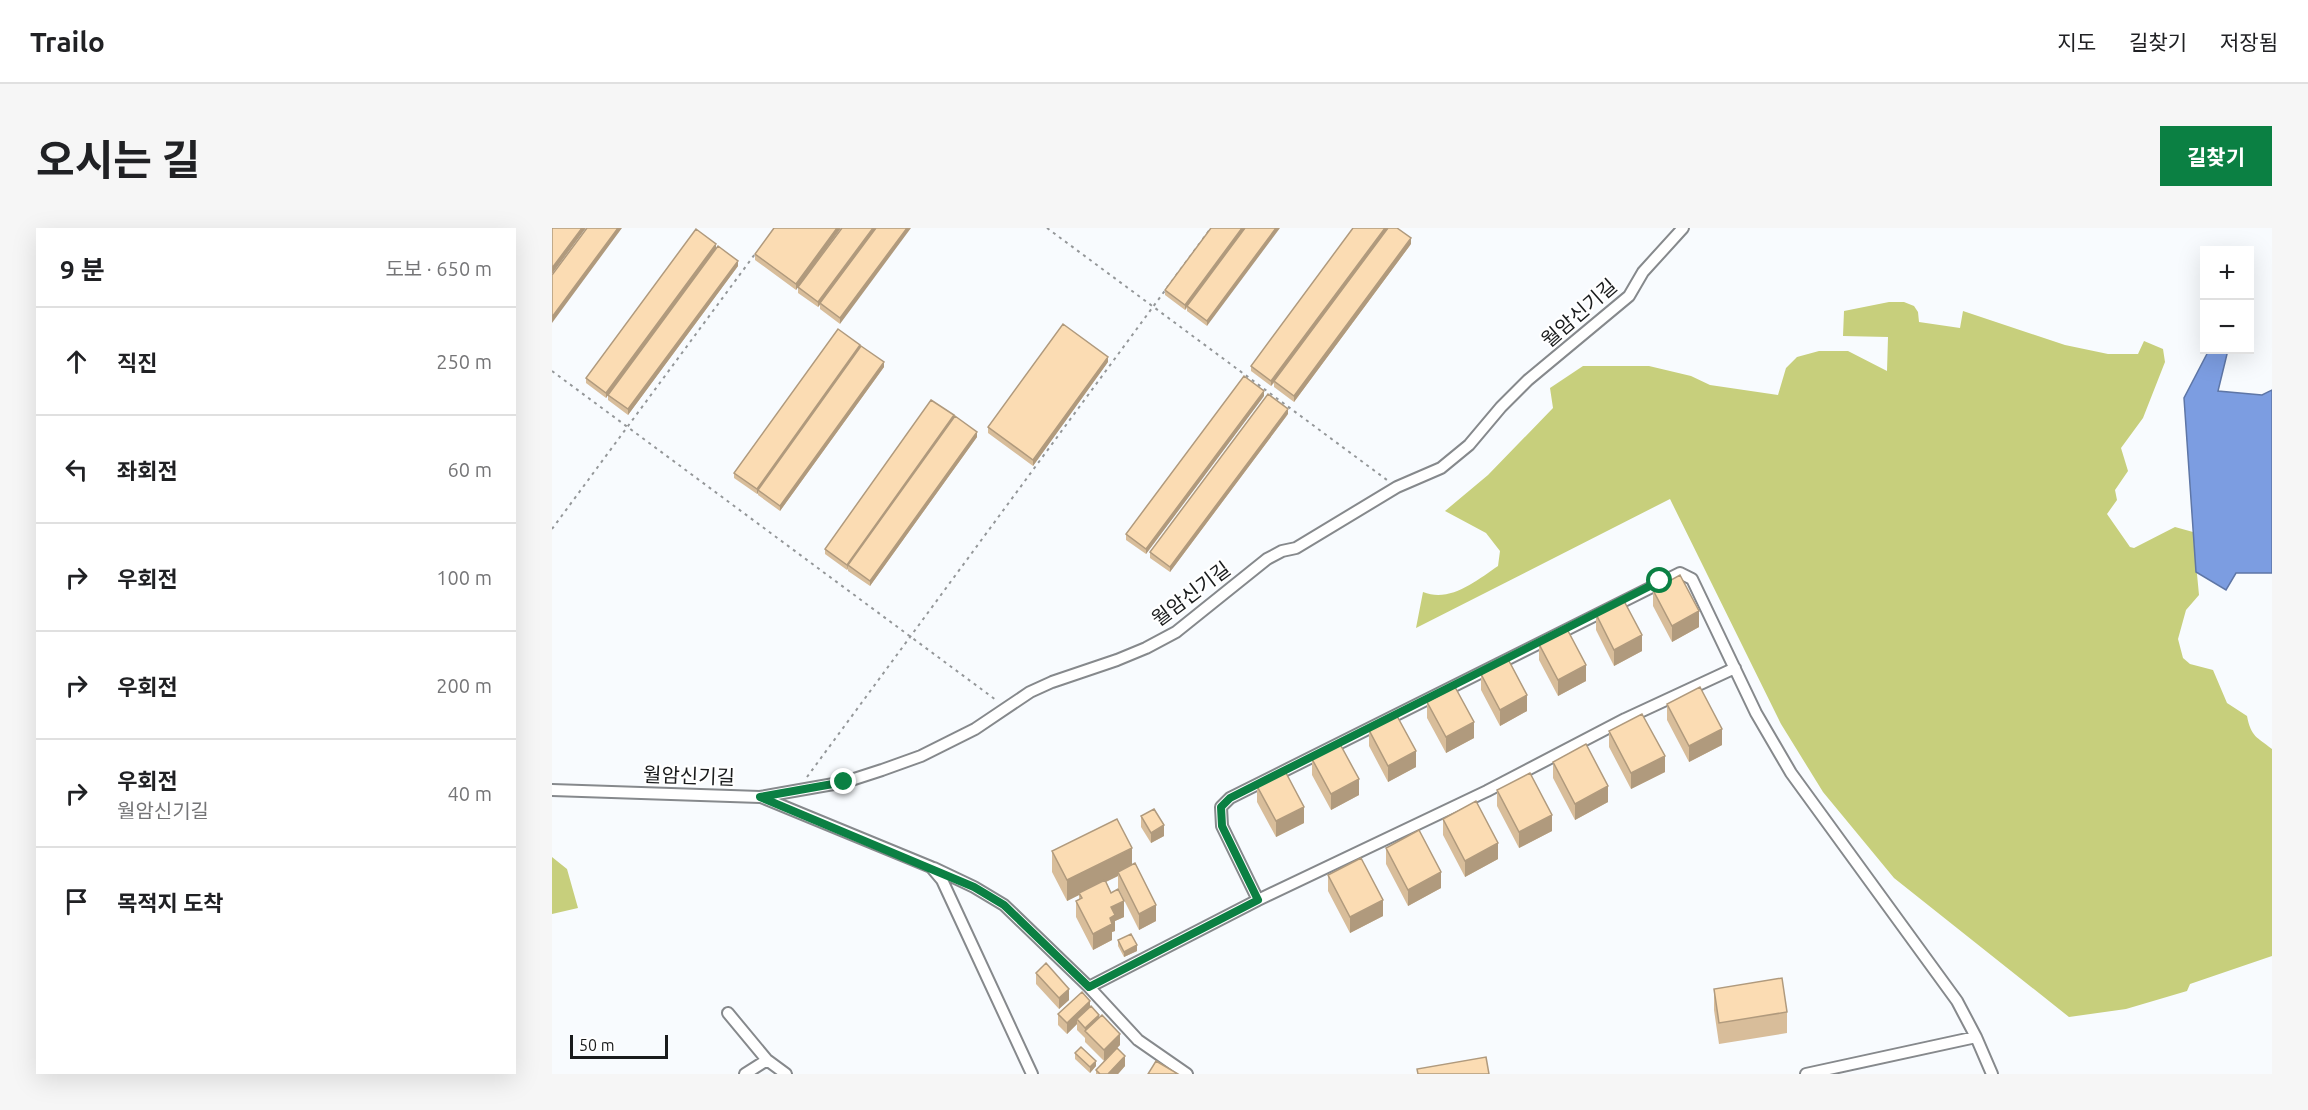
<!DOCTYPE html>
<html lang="ko">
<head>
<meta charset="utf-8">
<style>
	:root { --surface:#fff; --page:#f6f6f6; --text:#202124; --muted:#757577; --line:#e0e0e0; --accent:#0b8043 }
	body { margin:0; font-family:Ubuntu,"Noto Sans KR",sans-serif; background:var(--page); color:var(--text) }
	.controls { position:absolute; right:18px; top:18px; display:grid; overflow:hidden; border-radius:0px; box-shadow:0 6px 24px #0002 }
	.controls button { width:54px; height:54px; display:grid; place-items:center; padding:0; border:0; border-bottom:2px solid var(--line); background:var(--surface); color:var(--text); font:30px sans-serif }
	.scale { position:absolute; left:18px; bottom:15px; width:98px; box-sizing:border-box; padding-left:6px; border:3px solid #191b1c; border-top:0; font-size:16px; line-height:21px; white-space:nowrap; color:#191b1c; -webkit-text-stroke:4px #fff; paint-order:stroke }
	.stop { position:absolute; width:18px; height:18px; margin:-14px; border:4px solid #0b8043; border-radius:50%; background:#fff }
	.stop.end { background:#0b8043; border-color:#fff; box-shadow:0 2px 6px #0008 }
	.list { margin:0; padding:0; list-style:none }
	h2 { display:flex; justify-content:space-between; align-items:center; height:78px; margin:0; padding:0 24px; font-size:26px }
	h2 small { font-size:20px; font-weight:400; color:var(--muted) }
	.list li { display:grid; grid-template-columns:39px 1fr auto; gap:18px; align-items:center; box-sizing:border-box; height:108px; padding:0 24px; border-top:2px solid var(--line) }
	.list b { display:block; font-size:22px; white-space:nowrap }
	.list p { margin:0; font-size:20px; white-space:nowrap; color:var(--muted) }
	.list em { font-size:20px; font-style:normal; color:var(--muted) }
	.icon { flex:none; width:33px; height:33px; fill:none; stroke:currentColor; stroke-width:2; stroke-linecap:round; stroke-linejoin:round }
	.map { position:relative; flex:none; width:1720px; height:846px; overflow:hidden; border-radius:0px }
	header { display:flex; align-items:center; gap:36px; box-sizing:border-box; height:84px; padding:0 30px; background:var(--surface); border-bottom:2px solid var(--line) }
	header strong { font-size:28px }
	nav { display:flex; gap:33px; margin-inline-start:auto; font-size:21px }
	.intro { display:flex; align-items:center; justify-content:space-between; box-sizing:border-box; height:144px; padding:0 36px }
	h1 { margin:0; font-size:42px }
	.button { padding:15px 27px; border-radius:0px; background:var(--accent); color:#fff; font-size:21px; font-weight:700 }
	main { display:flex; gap:36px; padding:0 36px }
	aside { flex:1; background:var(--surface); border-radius:0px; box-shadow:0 6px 24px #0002 }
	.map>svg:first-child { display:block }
	.forest { fill:#c7cf7c }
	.water { fill:#7c9de1; stroke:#5e76a6; stroke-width:1.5 }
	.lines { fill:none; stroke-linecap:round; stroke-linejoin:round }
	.minor-casing { stroke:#86898c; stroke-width:14 }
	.path { stroke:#949799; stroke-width:2; stroke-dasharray:3 4.5; stroke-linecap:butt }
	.minor { stroke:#fff; stroke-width:10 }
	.wall { fill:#d8bd9a }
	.shaded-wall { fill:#b09a7d }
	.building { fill:#fbdcb3; stroke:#b09a7d; stroke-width:1.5 }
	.route { stroke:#0b8043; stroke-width:8 }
	.labels { text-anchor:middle; stroke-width:4.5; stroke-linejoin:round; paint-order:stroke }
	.street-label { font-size:20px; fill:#191b1c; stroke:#fff }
</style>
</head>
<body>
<header>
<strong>Trailo</strong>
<nav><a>지도</a><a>길찾기</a><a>저장됨</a></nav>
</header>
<div class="intro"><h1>오시는 길</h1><a class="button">길찾기</a></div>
<main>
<aside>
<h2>9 분<small>도보 · 650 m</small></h2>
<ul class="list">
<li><svg class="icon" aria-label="ahead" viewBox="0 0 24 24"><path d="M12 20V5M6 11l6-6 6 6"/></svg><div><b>직진</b></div><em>250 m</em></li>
<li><svg class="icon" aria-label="left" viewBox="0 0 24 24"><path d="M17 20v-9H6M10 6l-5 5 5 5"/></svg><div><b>좌회전</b></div><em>60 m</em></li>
<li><svg class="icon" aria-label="right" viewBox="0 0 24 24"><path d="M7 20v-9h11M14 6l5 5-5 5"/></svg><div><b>우회전</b></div><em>100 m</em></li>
<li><svg class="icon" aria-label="right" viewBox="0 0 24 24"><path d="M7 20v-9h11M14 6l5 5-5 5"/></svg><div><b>우회전</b></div><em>200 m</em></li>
<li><svg class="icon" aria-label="right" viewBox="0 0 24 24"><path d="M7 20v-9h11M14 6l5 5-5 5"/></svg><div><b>우회전</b><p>월암신기길</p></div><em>40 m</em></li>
<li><svg class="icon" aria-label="arrive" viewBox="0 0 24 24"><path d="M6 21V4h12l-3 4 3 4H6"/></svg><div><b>목적지 도착</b></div></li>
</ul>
</aside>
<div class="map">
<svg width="1720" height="846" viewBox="0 0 1720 846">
	<rect width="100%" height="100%" fill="#f8fbfe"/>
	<path class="forest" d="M1337,74H1352L1362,78L1366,84L1367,94L1408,100L1411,83L1513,117L1556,126H1586L1592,113L1611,121L1613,134L1591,190L1569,220L1576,243L1563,262L1565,272L1555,286L1578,319L1582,320L1623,299L1641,304L1647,367L1634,382L1626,411L1631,430L1638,436L1661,442L1675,475L1695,488C1699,509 1705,509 1720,521V728L1638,756L1635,763L1574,781L1517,789L1342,650L1271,564L1229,496L1118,271L864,400L871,364C898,375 924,353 946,338L948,323L934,305L893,283L936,247L1001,180L998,160L1031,138H1097L1139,148L1158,157L1226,167L1234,140L1245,129L1267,123H1296L1335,143L1336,109L1291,108L1292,83Z
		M0,629L15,641L26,680L0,686Z"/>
	<path class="water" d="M1657,122H1676L1666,163L1710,167L1720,162V345H1684L1674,362L1644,344L1632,170Z"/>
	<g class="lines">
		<g class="minor-casing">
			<path id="minor" d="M0,562L208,569L293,554L330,542L369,528L423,501L478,464L500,454L565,432L594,420L624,404L715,331L730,323L744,320L845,259L889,240L917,217L949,179L976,152L1077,68L1091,44L1131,0
				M209,569L379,639L390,652L480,846
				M382,640L422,659L452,677L537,759L586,812L635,846
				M706,672L670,598L669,579L678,570L1128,345L1140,351L1204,485L1239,545L1405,773L1424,809L1440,846
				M537,759L706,672L935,563L1073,491L1183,440
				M176,785L215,832L234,846
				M193,846L215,832
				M1254,846L1424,809"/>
		</g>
		<path class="path" d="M495,0L835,252
			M0,143L444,472
			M0,301L203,26
			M255,549L659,0"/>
		<use href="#minor" class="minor"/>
	</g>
	<path class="wall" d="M289,0L244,62L203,32V26Z
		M290,0L288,96L268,81V77L266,79L246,65V59Z
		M659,0L655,98L635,83V80L633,82L613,67V62Z
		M859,16L742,174L722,159V155L719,158L699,143V138Z
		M164,21L186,38L76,187L56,172V167L54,170L34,155V150Z
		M308,120L332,139L228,283L206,267V265L205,266L182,250V245Z
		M556,134L481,238L436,205V199Z
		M712,168L594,326L574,312V306Z
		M736,186L618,344L598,330V324Z
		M402,190L425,209L318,358L296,343V341L295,342L273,326V321Z
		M1101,362L1147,399L1120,414L1101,378Z
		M1044,386L1090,423L1062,438L1044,402Z
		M987,416L1034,453L1006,468L987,432Z
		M929,446L975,483L948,498L929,462Z
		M875,474L922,510L894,525L875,490Z
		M1115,476L1170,517L1137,534L1115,492Z
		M817,502L864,539L836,554L817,518Z
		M1057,503L1113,544L1079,561L1057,519Z
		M760,531L807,567L779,582L760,547Z
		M1001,534L1056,574L1023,592L1001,550Z
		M705,558L752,595L724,609L705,574Z
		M945,562L1000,603L967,620L945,578Z
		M589,588L612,608L599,615L589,599Z
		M891,591L946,631L913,649L891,607Z
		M834,620L889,660L856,678L834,636Z
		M500,623L580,637L604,693L587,702L566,660V648L554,654L572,689L563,693V703L560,704V712L541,722L524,689V673L527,671V667L515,673L500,644Z
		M776,647L831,688L798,705L776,663Z
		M566,712L585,723L572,729L566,718Z
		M484,745L517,772L507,781L484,756Z
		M1162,761L1235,784V805L1167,816L1162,782Z
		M538,778L568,817L565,820L573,838L566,846H544V842L561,824L552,833L533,814V810L525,802V796L515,806L506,797V786Z
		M523,825L544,838L538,845L523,831Z"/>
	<path class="shaded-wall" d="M30,0H34L0,46V40Z
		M66,0H70L0,95V89Z
		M285,0H289L244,62V56Z
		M321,0H325L266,79V74Z
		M355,0H359L288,96V90Z
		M690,0H694L635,78L633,82V77Z
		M724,0H728L655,98V93Z
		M833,0H837L719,158V153Z
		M859,10V16L742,174V168Z
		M164,16V21L54,170V165Z
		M186,33V38L76,187V181Z
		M308,117V123L206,262V265L205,266V261Z
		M556,129V134L481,238V232Z
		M332,134V139L228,283V278Z
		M712,163V168L594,326V321Z
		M736,181V186L618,344V339Z
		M402,187V193L296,337L295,342V337Z
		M425,204V209L318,358V353Z
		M1147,383V399L1120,414V398Z
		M1090,407V423L1062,438V422Z
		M1034,437V453L1006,468V452Z
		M975,467V483L948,498V482Z
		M922,494V510L894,525V509Z
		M1170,501V517L1137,534V518Z
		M864,523V539L836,554V538Z
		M1113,528V544L1079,561V545Z
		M807,551V567L779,582V566Z
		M1056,558V574L1023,592V576Z
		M752,579V595L724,609V593Z
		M1000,587V603L967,620V604Z
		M612,597V608L599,615V605Z
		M946,615V631L913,649V633Z
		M580,620V641L566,644V648L528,666L527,665V667L515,673V652Z
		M889,644V660L856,678V662Z
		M831,672V688L798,705V689Z
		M572,673V689L563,693V703L560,704V712L541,722V706L558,690L559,679Z
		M604,677V693L587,702V686Z
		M585,717V723L572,729V724Z
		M517,761V772L507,781V770Z
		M538,773V783L525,791V796L515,806V795Z
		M547,787V797L533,803V811V800Z
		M568,806V817L552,833V822Z
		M573,828V838L566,846H556Z
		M544,833V838L538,845V839Z"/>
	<path class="building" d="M0,0H30L0,40Z
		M35,0H66L0,89V47Z
		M222,0H285L244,56L203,26Z
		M290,0H321L266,74L246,59Z
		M324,0H355L288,90L268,75Z
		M659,0H690L633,77L613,62Z
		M693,0H724L655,93L635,78Z
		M801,0H833L719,153L699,138Z
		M836,0H845L859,10L742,168L722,153Z
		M144,1L164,16L54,165L34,150Z
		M166,18L186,33L76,181L56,167Z
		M511,96L556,129L481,232L436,199Z
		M286,101L308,117L205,261L182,245Z
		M309,118L332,134L228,278L206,262Z
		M692,148L712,163L594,321L574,306Z
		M716,166L736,181L618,339L598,324Z
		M379,172L402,187L295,337L273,321Z
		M403,188L425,204L318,353L296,337Z
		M1128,347L1147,383L1120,398L1101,362Z
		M1071,371L1090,407L1062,422L1044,386Z
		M1015,401L1034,437L1006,452L987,416Z
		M956,431L975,467L948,482L929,446Z
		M903,459L922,494L894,509L875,474Z
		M1148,459L1170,501L1137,518L1115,476Z
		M1090,486L1113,528L1079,545L1057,503Z
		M845,488L864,523L836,538L817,502Z
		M788,516L807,551L779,566L760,531Z
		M1034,516L1056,558L1023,576L1001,534Z
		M733,543L752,579L724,593L705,558Z
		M978,545L1000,587L967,604L945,562Z
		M924,573L946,615L913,633L891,591Z
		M602,581L612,597L599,605L589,588Z
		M565,591L580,620L515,652L500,623Z
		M867,602L889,644L856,662L834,620Z
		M809,630L831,672L798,689L776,647Z
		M583,635L604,677L587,686L566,644Z
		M553,652L559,665L566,661L572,673L559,679L563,687L558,690L560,696L541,706L524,673L530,670L527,665Z
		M579,706L585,717L572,724L566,712Z
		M494,735L517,761L507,770L484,745Z
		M1230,750L1235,784L1167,795L1162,761Z
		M530,764L538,773L515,795L506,786Z
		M539,778L547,787L533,800L525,791Z
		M550,787L568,806L552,822L533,803Z
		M529,819L544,833L538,839L523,825Z
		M565,820L573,828L556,846H548L544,842Z
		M934,829L937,846H866L865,841Z
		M604,833L626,846H596Z"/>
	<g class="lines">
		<path class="route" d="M292,554L208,569L422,659L452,677L537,759L706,672L670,598L669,579L678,570L1108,353"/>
	</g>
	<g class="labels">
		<g class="street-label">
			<text transform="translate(1027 85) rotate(-41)" y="7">월암신기길</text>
			<text transform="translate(639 366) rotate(-37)" y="7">월암신기길</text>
			<text transform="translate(137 548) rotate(2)" y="7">월암신기길</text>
		</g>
	</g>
</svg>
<div class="controls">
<button>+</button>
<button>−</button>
</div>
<div class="scale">50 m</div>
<div class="stop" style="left:1108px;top:353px"></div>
<div class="stop end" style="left:292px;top:554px"></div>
</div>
</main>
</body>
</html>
